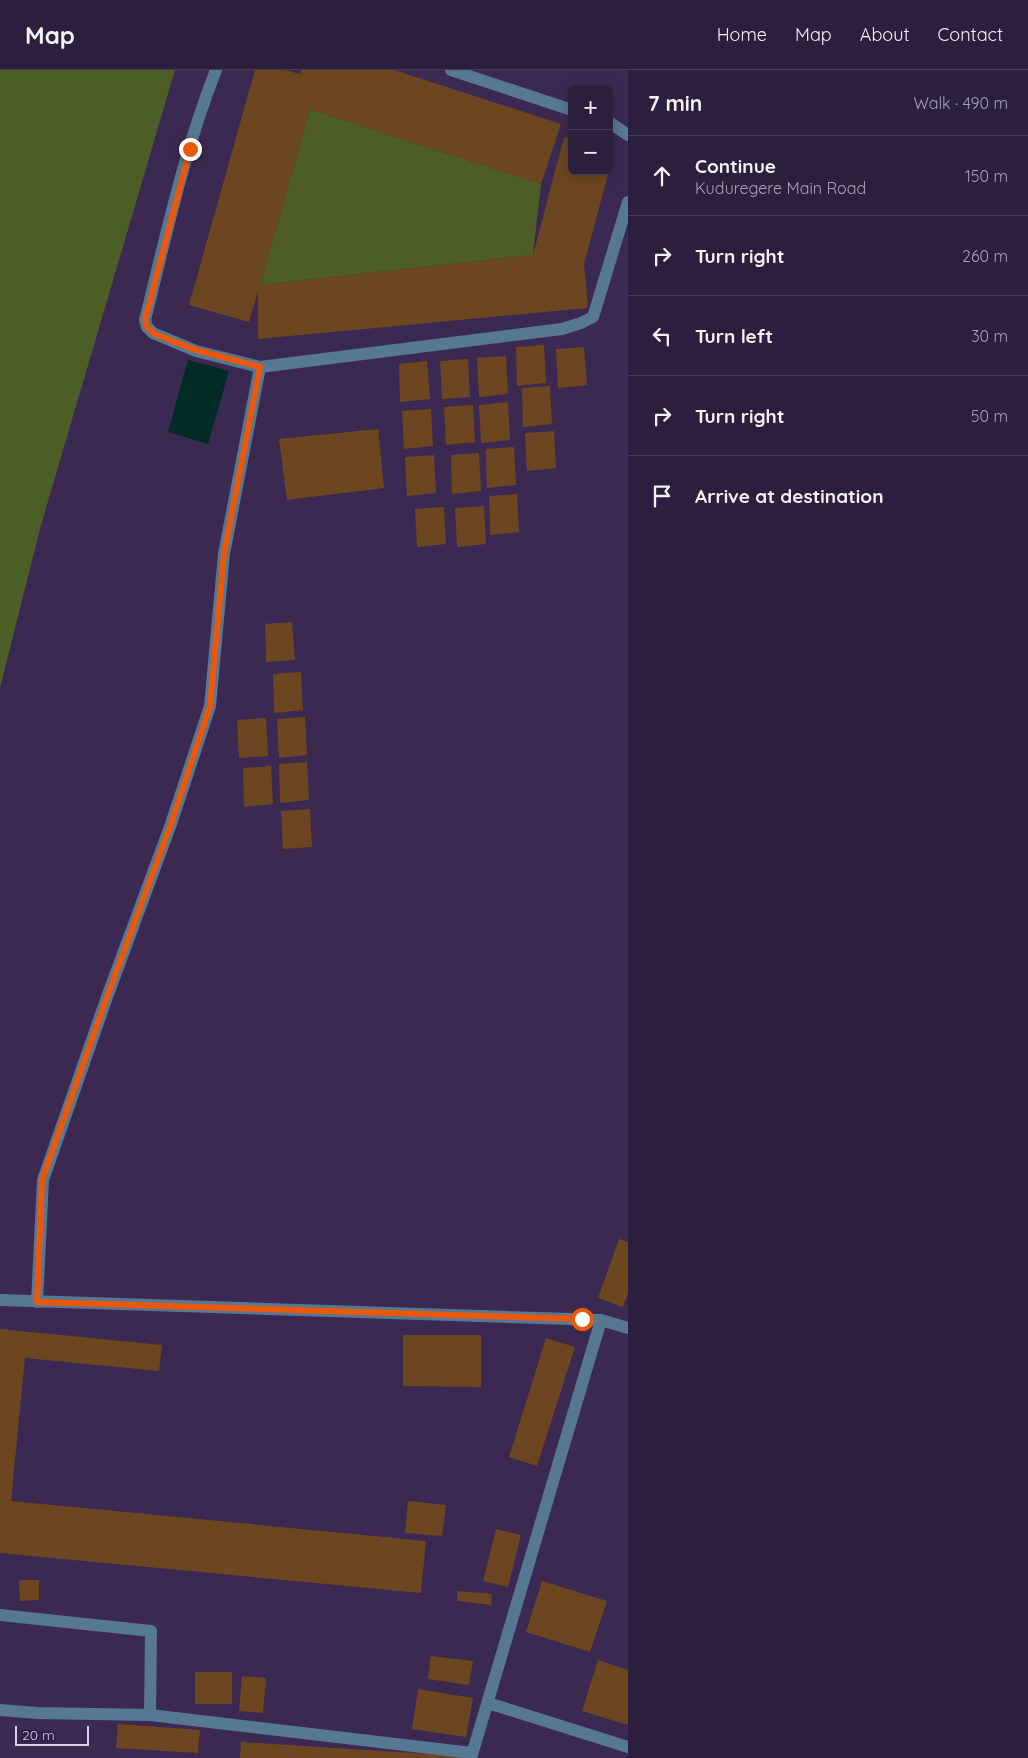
<!DOCTYPE html>
<html lang="en">
<head>
<meta charset="utf-8">
<style>
	:root { --surface:#2c1f3e; --page:#342745; --text:#f1f3f6; --muted:#a6a2b0; --line:#483d58 }
	body { margin:0; font-family:Quicksand,sans-serif; background:var(--page); color:var(--text) }
	.controls { position:absolute; right:15px; top:15px; display:grid; overflow:hidden; border-radius:8px; box-shadow:0 2px 12px #0003 }
	.controls button { width:45px; height:45px; display:grid; place-items:center; padding:0; border:0; border-bottom:1px solid var(--line); background:var(--surface); color:var(--text); font:25px sans-serif }
	.scale { position:absolute; left:15px; bottom:12px; width:74px; box-sizing:border-box; padding-left:5px; border:2px solid #d9cfe9; border-top:0; font-size:14px; line-height:18px; white-space:nowrap; color:#d9cfe9; -webkit-text-stroke:4px #311e47; paint-order:stroke }
	.stop { position:absolute; width:15px; height:15px; margin:-11px; border:4px solid #ea580c; border-radius:50%; background:#fff }
	.stop.end { background:#ea580c; border-color:#fff; box-shadow:0 1px 5px #0008 }
	.list { margin:0; padding:0; list-style:none }
	h2 { display:flex; justify-content:space-between; align-items:center; height:65px; margin:0; padding:0 20px; font-size:21px }
	h2 small { font-size:16px; font-weight:400; color:var(--muted) }
	.list li { display:grid; grid-template-columns:32px 1fr auto; gap:15px; align-items:center; box-sizing:border-box; height:80px; padding:0 20px; border-top:1px solid var(--line) }
	.list b { display:block; font-size:19px; white-space:nowrap }
	.list p { margin:0; font-size:16px; white-space:nowrap; color:var(--muted) }
	.list em { font-size:16px; font-style:normal; color:var(--muted) }
	.icon { flex:none; width:28px; height:28px; fill:none; stroke:currentColor; stroke-width:2; stroke-linecap:round; stroke-linejoin:round }
	.map { position:relative; flex:none; width:628px; height:1688px; overflow:hidden }
	header { display:flex; align-items:center; gap:30px; box-sizing:border-box; height:70px; padding:0 25px; background:var(--surface); border-bottom:1px solid var(--line) }
	header strong { font-size:24px }
	nav { display:flex; gap:28px; margin-inline-start:auto; font-size:18px }
	main { display:flex }
	aside { flex:1; background:var(--surface) }
	.map>svg:first-child { display:block }
	.green { fill:#4c5d26 }
	.water { fill:#002b26 }
	.building { fill:#6c4620 }
	.lines { fill:none; stroke-linecap:round; stroke-linejoin:round }
	.minor { stroke:#577892; stroke-width:12 }
	.route { stroke:#ea580c; stroke-width:6 }
</style>
</head>
<body>
<header>
<strong>Map</strong>
<nav><a>Home</a><a>Map</a><a>About</a><a>Contact</a></nav>
</header>
<main>
<div class="map">
<svg width="628" height="1688" viewBox="0 0 628 1688">
	<rect width="100%" height="100%" fill="#3b2952"/>
	<path class="green" d="M0,0H175L41,455L0,618Z
		M310,39L541,114L533,185L260,215Z"/>
	<path class="water" d="M188,290L229,301L208,374L168,362Z"/>
	<path class="building" d="M255,0H285L300,4L301,0H394L561,54L541,114L310,39L260,215L533,185L564,67L572,69V101H609L584,194L588,238L258,269V221L249,252L189,235Z
		M544,275L546,313L517,316L516,277Z
		M584,277L587,315L558,318L556,279Z
		M506,286L508,324L479,327L477,288Z
		M468,289L470,327L442,329L440,291Z
		M427,291L430,329L400,332L399,294Z
		M550,316L552,354L523,357L522,318Z
		M508,332L510,370L481,373L479,335Z
		M473,335L475,372L446,375L444,337Z
		M431,339L433,376L404,379L402,341Z
		M378,359L384,418L287,430L279,369Z
		M554,361L556,398L527,401L525,363Z
		M514,377L516,415L487,418L486,379Z
		M479,383L481,421L452,424L451,385Z
		M434,385L436,423L407,426L405,387Z
		M517,424L519,462L490,465L489,426Z
		M484,436L486,474L457,477L455,438Z
		M444,437L446,474L417,477L415,439Z
		M292,552L295,590L266,592L265,554Z
		M301,602L303,640L274,643L273,604Z
		M305,647L307,685L279,688L277,649Z
		M266,648L268,686L239,688L237,650Z
		M307,692L309,730L280,733L279,694Z
		M271,696L273,734L244,737L243,698Z
		M310,739L312,777L283,779L281,741Z
		M619,1169L628,1172V1223L623,1237L598,1228Z
		M0,1259L162,1275L159,1301L25,1288L11,1431L426,1471L421,1523L0,1483Z
		M403,1265H481V1317L403,1316Z
		M546,1268L575,1277L537,1396L509,1387Z
		M408,1431L446,1435L442,1466L405,1463Z
		M496,1459L521,1465L508,1517L483,1511Z
		M19,1510H39V1530L20,1531Z
		M542,1511L607,1531L590,1582L526,1562Z
		M457,1521L492,1524L491,1535L457,1531Z
		M431,1586L473,1591L469,1615L428,1609Z
		M598,1590L628,1600V1655L582,1641Z
		M195,1602H232V1634H195Z
		M242,1606L266,1608L263,1643L239,1641Z
		M418,1619L473,1628L466,1667L412,1659Z
		M118,1654L200,1660L198,1683L116,1678Z
		M241,1672L460,1686V1688H240Z"/>
	<g class="lines">
		<path class="minor" d="M216,0C184,81 166,166 145,250L147,257L153,263L196,281L260,297L562,259L581,253L593,247L628,132
			M451,0L572,40
			M609,52L628,65
			M0,1230L601,1250L628,1258
			M37,1232L43,1110L107,927L171,754L210,636L224,484L260,297
			M0,1545L151,1561L150,1645
			M488,1633L628,1677
			M0,1640L37,1643L150,1645L472,1683
			M471,1688L601,1250"/>
	</g>
	<g class="lines">
		<path class="route" d="M190,79L145,250L147,257L153,263L167,269L196,280L260,297L224,484L210,636L171,754L107,927L42,1110L37,1232L582,1249"/>
	</g>
</svg>
<div class="controls">
<button>+</button>
<button>−</button>
</div>
<div class="scale">20 m</div>
<div class="stop" style="left:582px;top:1249px"></div>
<div class="stop end" style="left:190px;top:79px"></div>
</div>
<aside>
<h2>7 min<small>Walk · 490 m</small></h2>
<ul class="list">
<li><svg class="icon" aria-label="ahead" viewBox="0 0 24 24"><path d="M12 20V5M6 11l6-6 6 6"/></svg><div><b>Continue</b><p>Kuduregere Main Road</p></div><em>150 m</em></li>
<li><svg class="icon" aria-label="right" viewBox="0 0 24 24"><path d="M7 20v-9h11M14 6l5 5-5 5"/></svg><div><b>Turn right</b></div><em>260 m</em></li>
<li><svg class="icon" aria-label="left" viewBox="0 0 24 24"><path d="M17 20v-9H6M10 6l-5 5 5 5"/></svg><div><b>Turn left</b></div><em>30 m</em></li>
<li><svg class="icon" aria-label="right" viewBox="0 0 24 24"><path d="M7 20v-9h11M14 6l5 5-5 5"/></svg><div><b>Turn right</b></div><em>50 m</em></li>
<li><svg class="icon" aria-label="arrive" viewBox="0 0 24 24"><path d="M6 21V4h12l-3 4 3 4H6"/></svg><div><b>Arrive at destination</b></div></li>
</ul>
</aside>
</main>
</body>
</html>
